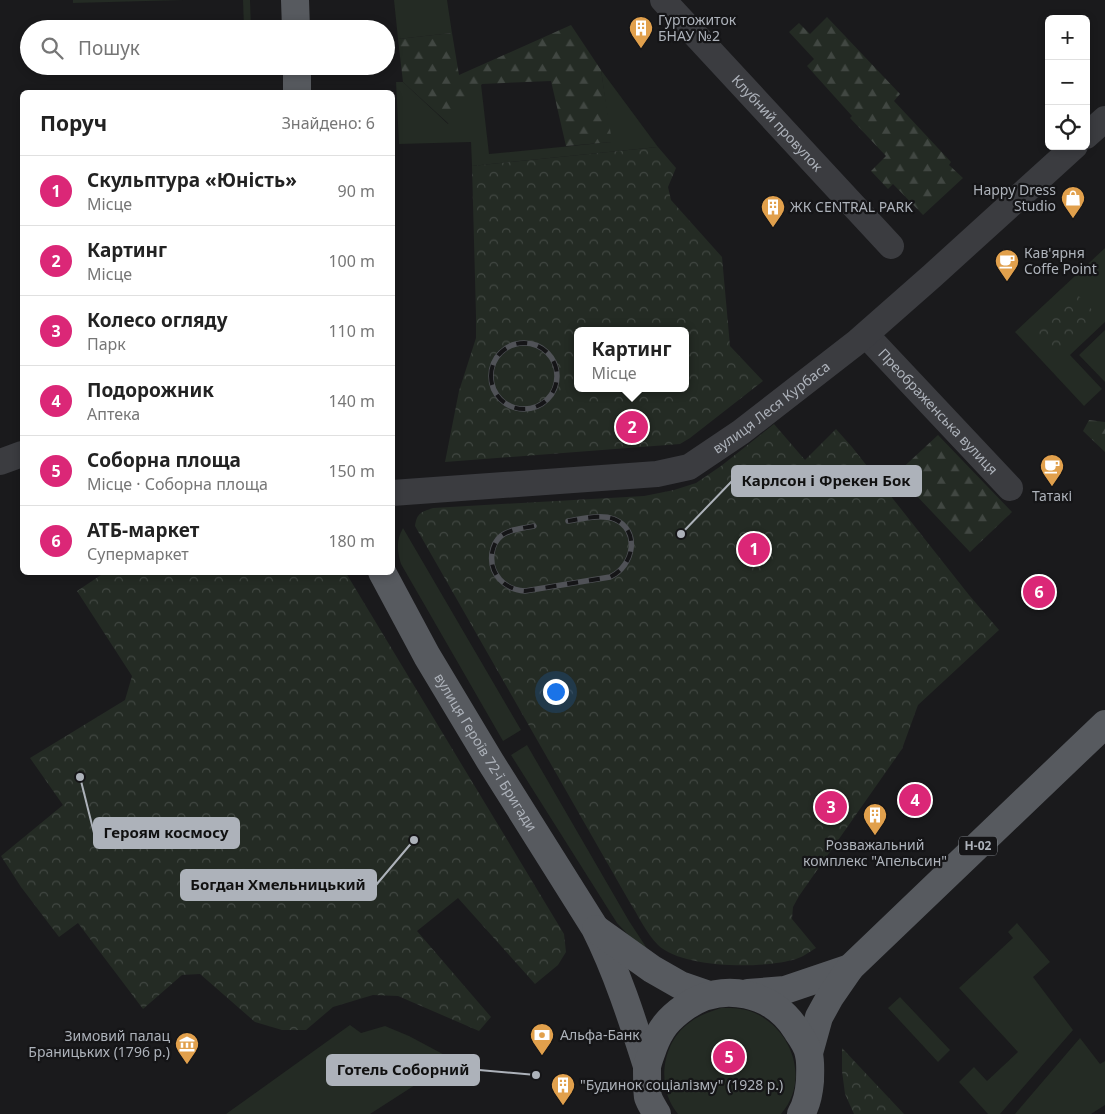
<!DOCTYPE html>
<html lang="uk">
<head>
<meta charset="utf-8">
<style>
	:root { --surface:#fff; --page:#f6f6f6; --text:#222; --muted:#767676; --line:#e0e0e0; --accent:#db2777 }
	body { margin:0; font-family:"Noto Sans",sans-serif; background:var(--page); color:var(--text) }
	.controls { position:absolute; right:15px; top:15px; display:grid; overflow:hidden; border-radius:8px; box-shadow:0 2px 8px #0003 }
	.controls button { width:45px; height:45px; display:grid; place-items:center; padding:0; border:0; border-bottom:1px solid var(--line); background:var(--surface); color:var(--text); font:25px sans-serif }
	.you { position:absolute; left:555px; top:691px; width:18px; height:18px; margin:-12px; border:4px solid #fff; border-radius:50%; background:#1a73e8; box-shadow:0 0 0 8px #1a73e833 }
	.badge { display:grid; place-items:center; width:32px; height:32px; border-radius:50%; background:var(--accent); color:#fff; font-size:16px; font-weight:700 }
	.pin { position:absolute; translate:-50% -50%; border:2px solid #fff; box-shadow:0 1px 5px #0006 }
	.popup { position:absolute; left:574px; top:327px; width:115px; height:65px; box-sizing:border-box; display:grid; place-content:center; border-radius:8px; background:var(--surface); filter:drop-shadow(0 1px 4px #0005); font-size:16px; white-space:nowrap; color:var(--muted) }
	.popup b { font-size:19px; color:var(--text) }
	.popup::after { content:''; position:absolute; left:50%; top:100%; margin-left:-10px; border:10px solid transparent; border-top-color:var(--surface) }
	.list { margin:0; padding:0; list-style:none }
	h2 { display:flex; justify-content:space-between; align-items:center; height:65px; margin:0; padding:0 20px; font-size:21px }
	h2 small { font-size:16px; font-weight:400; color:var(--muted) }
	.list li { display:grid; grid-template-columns:32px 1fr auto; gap:15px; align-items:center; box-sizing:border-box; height:70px; padding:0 20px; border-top:1px solid var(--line) }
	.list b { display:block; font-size:19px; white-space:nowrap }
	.list p { margin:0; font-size:16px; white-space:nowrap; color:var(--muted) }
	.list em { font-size:16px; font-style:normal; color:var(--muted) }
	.icon { flex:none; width:28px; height:28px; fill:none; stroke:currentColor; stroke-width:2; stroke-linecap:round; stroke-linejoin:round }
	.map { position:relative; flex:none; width:1105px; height:1114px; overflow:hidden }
	.search { position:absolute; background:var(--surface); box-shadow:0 2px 8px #0003; left:20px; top:20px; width:375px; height:55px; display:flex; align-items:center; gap:12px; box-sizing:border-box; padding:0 18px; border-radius:28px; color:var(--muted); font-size:19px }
	.panel { position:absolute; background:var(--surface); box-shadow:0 2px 8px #0003; left:20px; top:90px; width:375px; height:485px; border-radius:8px }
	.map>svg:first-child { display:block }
	.green { fill:#242b24 }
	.forest { fill:url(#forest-firs) }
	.park { fill:url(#park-crowns); fill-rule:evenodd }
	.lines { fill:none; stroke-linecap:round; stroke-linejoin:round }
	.minor { stroke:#3b3c40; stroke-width:26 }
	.major { stroke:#575a5f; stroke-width:28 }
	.rail-casing { stroke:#505257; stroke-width:5.5 }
	.rail { stroke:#151517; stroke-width:4; stroke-dasharray:11; stroke-linecap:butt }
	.labels { text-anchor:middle; stroke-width:4.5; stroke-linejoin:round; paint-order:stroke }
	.shield { fill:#151517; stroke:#7f8389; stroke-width:1 }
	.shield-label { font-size:12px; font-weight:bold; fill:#adb2ba }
	.poi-label { font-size:14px; fill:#adb2ba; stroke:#151517; text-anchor:start }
	.street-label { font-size:14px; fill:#adb2ba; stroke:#151517 }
	.leader { fill:none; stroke:#adb2ba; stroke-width:2 }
	.callout-dot { fill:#adb2ba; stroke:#151517; stroke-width:2 }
	.callout { fill:#adb2ba; stroke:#adb2ba; stroke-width:2 }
	.callout-label { font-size:15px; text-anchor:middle; font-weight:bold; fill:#111 }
</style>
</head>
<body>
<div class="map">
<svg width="1105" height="1114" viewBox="0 0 1105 1114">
	<defs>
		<pattern id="forest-firs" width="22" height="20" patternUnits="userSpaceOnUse" patternTransform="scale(1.25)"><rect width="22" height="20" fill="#242b24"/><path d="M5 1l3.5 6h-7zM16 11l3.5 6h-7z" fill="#414742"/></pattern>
		<pattern id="park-crowns" width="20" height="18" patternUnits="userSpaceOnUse" patternTransform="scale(1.25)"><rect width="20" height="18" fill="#242b24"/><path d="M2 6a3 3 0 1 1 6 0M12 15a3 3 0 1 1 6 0" fill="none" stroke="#414742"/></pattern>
	</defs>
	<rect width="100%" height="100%" fill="#1a1a1c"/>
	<path class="green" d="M73,0H184L73,3Z
		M243,0H250L251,29H244Z
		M394,0H447L452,33L398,39Z
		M601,70L658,147L472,166L471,142L399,144L396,82H403L448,124L481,84L489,154L611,142Z
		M1105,248V322L1070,355L1102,389L1084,406L1015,332Z
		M1105,330V382L1079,355Z
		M403,528L521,730L503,741L401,564C397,551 396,540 403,528Z
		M527,745L629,921L650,953L632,939L617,923L511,755Z
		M1017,923L1050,962L1033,977L1073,1030L1000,1114H988L959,1082L974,1067L987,1081L1018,1052L959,988L1013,938L1008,932Z
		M900,997L950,1050L938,1062L888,1008Z
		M721,1008C734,1008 747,1008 759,1015C794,1034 809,1082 781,1114H678C656,1088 661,1043 689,1023C699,1015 709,1012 721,1008Z
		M350,1025L361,1033L385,1026L409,1036L454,1060L370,1114H226Z
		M1080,1038L1100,1064L1105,1061V1105L1091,1114H1015Z"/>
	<path class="forest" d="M827,17L900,94L894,101L951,162L949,165L963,178L923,215L893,184L888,189L871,171L886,156L850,118L852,116L807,66L814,59L789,32L799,23L810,34Z
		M571,25L601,70L612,142L566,146L551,81L482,84L449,124L403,82L398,39L452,33L459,75Z
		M1089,420L1105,422V452L1083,431Z
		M938,435L1012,512L970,552L896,474Z"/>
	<path class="park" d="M658,147L676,168L668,187L671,200L722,257L730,346L763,381L690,438L680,444L445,462L459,391L476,338V316L472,166ZM578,331H686V388H578Z
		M1075,292L1101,319L1059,358L1034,330Z
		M774,424L805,460L836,429L852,447L969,595L999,630L918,705L902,749L799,896L793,907L792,919L816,948C809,952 803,957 796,959C764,969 683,969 658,945C646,933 638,915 629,901L415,526C417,513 421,512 433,508L644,496L674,490L696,483L721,466Z
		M104,573H346L564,934L566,952L558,965L535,984L458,898L417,931L491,1017L479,1031L398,996L373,995L333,1007L306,1030H282L255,1022L200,974L182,975L143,1009L78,923L59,937L21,887L1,856L63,805L30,758L125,700L132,676L77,591Z
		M842,1048L904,1114H854L845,1094L842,1071Z"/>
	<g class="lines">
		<g class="minor">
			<path id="s1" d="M663,0L891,246"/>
			<path d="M1086,136L1105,119"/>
			<path id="s2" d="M866,335L1010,488"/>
			<path d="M0,462L22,454"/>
			<path id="s3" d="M392,493L657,474L689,467L741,432L857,342L932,276L1075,146"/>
		</g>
		<g class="major">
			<path d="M295,0L296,29"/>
			<path d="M297,66V92"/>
			<path id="s4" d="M382,572L427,656L490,761L595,928C617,972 632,1019 647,1066"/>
			<path d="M596,929L652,969L680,985L709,995"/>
			<path d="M748,993L785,990L850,968"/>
			<path d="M809,1053L819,1017L830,997L850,968L1105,724"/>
			<path d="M657,1114C654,1109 650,1103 648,1097C647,1092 647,1072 647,1067C648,1061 651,1054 653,1048C660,1029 668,1019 685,1007C722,981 774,992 797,1031C802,1038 808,1047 809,1055C811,1063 810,1073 810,1081C809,1093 807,1104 801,1114"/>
		</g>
		<g class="rail-casing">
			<path id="rail" d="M491 376a33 33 0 1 1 66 0a33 33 0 1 1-66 0Z
				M534,526C524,528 510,529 501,536C496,540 493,547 492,553C489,574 505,590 525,591L610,577C634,566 641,530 614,519C600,514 582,519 568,521"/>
		</g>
		<use href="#rail" class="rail"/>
	</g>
	<defs>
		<g id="building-pin" transform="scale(1.25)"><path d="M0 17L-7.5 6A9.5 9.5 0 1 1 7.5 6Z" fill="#e1a04c" stroke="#151517"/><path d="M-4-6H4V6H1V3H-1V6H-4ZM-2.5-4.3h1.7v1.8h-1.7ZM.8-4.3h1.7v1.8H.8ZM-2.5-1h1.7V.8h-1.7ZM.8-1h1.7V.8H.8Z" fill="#fff"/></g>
		<g id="shop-pin" transform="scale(1.25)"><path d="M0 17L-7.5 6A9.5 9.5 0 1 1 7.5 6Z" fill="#e1a04c" stroke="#151517"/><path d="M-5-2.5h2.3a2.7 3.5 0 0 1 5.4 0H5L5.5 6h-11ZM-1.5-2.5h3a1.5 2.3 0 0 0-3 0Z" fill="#fff"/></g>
		<g id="cafe-pin" transform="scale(1.25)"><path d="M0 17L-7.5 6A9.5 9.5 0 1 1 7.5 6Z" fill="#e1a04c" stroke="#151517"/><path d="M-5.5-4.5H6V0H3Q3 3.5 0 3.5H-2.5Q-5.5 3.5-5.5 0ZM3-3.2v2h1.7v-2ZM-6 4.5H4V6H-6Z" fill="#fff"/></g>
		<g id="bank-pin" transform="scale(1.25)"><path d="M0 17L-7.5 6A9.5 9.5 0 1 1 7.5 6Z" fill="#e1a04c" stroke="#151517"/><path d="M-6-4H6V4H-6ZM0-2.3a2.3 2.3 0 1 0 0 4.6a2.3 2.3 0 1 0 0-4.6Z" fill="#fff"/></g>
		<g id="museum-pin" transform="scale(1.25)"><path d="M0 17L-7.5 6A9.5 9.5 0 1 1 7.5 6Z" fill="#e1a04c" stroke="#151517"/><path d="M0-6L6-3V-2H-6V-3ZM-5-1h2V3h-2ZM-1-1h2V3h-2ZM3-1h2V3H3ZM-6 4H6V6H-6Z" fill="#fff"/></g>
	</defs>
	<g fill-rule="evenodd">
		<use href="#building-pin" x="641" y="28"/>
		<use href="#shop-pin" x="1073" y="198"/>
		<use href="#building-pin" x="773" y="207"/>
		<use href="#cafe-pin" x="1007" y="261"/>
		<use href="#cafe-pin" x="1052" y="466"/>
		<use href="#building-pin" x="875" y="815"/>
		<use href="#bank-pin" x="542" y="1035"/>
		<use href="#museum-pin" x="187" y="1044"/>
		<use href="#building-pin" x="563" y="1085"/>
	</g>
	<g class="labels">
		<rect class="shield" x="959" y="836.5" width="38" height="19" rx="4"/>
		<g class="shield-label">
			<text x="978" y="850">Н-02</text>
		</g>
		<g class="poi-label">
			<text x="658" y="25">Гуртожиток<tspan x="658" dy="16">БНАУ №2</tspan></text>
			<text x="1056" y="195" text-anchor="end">Happy Dress<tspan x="1056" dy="16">Studio</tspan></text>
			<text x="790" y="212">ЖК CENTRAL PARK</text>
			<text x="1024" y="258">Кав'ярня<tspan x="1024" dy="16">Coffe Point</tspan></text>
			<text x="1052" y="501" text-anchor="middle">Татакі</text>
			<text x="875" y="850" text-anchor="middle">Розважальний<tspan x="875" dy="16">комплекс "Апельсин"</tspan></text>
			<text x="560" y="1040">Альфа-Банк</text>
			<text x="170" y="1041" text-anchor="end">Зимовий палац<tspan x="170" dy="16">Браницьких (1796 р.)</tspan></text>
			<text x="580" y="1090">"Будинок соціалізму" (1928 р.)</text>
		</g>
		<g class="street-label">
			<text dy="5" stroke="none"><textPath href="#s1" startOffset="168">Клубний провулок</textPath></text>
			<text dy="5" stroke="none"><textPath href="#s3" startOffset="400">вулиця Леся Курбаса</textPath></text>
			<text dy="5" stroke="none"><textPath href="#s2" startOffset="105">Преображенська вулиця</textPath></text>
			<text dy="5" stroke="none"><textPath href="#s4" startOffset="208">вулиця Героїв 72-ї Бригади</textPath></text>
		</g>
	</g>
	<path class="leader" d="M681 534L732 481M80 777L94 833M414 840L376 885M536 1075L479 1070"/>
	<g class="callout-dot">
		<circle cx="681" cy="534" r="5"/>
		<circle cx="80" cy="777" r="5"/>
		<circle cx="414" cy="840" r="5"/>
		<circle cx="536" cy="1075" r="5"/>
	</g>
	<g class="callout">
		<rect x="732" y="466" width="189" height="30" rx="5"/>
		<rect x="94" y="818" width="145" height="30" rx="5"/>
		<rect x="181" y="870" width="195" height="30" rx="5"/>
		<rect x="327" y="1055" width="152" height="30" rx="5"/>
	</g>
	<g class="callout-label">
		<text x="826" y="486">Карлсон і Фрекен Бок</text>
		<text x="166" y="838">Героям космосу</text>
		<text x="278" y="890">Богдан Хмельницький</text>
		<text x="403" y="1075">Готель Соборний</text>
	</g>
</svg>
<div class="controls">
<button>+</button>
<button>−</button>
<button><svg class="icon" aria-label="locate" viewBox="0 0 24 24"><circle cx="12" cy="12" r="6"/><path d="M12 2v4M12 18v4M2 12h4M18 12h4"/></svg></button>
</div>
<div class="you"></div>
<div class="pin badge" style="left:754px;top:549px">1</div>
<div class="pin badge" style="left:632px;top:427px">2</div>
<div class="popup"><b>Картинг</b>Місце</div>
<div class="pin badge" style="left:831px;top:807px">3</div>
<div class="pin badge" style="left:915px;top:800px">4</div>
<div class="pin badge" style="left:729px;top:1057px">5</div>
<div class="pin badge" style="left:1039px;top:592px">6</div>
<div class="search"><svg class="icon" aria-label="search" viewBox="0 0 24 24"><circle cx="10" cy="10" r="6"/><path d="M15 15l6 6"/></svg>Пошук</div>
<section class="panel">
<h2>Поруч<small>Знайдено: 6</small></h2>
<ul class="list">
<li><span class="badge">1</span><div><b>Скульптура «Юність»</b><p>Місце</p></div><em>90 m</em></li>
<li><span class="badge">2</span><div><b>Картинг</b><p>Місце</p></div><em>100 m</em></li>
<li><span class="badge">3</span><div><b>Колесо огляду</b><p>Парк</p></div><em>110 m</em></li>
<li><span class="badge">4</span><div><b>Подорожник</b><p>Аптека</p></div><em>140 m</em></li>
<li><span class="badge">5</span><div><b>Соборна площа</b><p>Місце · Соборна площа</p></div><em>150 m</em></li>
<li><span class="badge">6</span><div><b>АТБ-маркет</b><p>Супермаркет</p></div><em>180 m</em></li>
</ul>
</section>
</div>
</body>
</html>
